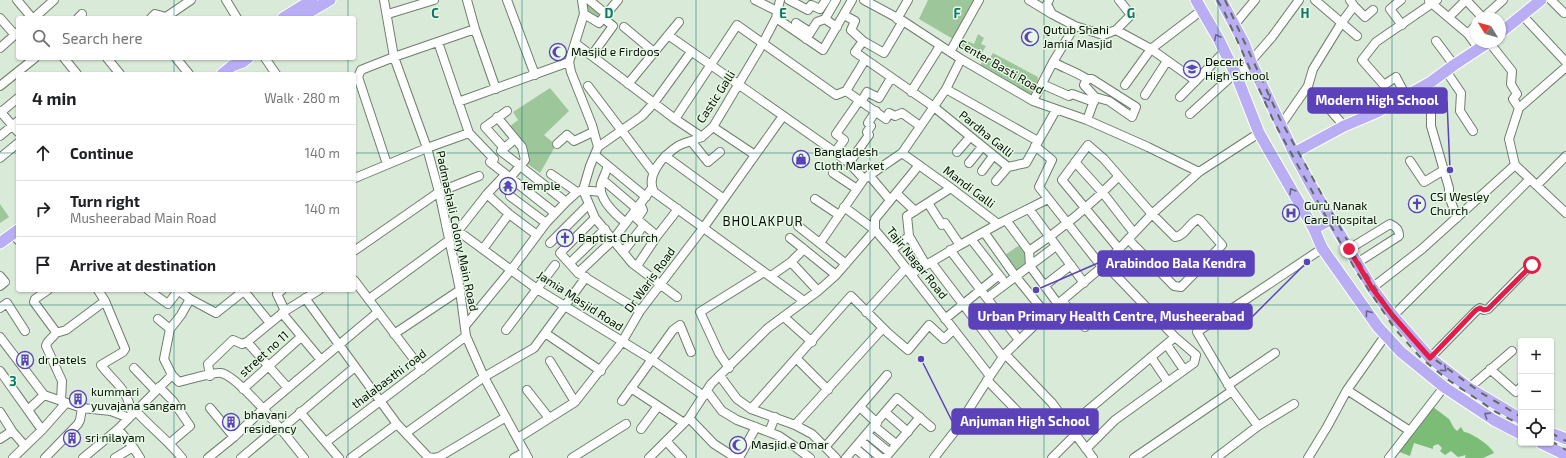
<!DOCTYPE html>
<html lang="en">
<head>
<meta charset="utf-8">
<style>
	:root { --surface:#fff; --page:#f6f6f6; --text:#202124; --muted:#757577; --line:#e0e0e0 }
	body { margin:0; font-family:"Exo 2",sans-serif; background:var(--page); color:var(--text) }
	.controls { position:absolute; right:12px; bottom:12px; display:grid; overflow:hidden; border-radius:4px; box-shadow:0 1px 3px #0004 }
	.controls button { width:36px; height:36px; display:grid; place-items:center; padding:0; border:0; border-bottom:1px solid var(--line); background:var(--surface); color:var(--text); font:20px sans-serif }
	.compass { position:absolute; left:1470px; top:12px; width:36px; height:36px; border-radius:50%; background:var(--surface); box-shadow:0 1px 3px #0004; rotate:307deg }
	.stop { position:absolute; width:12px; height:12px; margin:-9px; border:3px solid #e11d48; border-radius:50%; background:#fff }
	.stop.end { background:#e11d48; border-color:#fff; box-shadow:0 1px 4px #0008 }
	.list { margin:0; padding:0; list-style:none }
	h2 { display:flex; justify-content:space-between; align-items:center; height:52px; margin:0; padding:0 16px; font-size:17px }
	h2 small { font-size:13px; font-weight:400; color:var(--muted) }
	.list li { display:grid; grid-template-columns:26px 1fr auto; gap:12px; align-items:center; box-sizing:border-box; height:56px; padding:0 16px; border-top:1px solid var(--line) }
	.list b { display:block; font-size:15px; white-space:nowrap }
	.list p { margin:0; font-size:13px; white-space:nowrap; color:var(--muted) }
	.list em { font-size:13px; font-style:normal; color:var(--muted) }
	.icon { flex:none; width:22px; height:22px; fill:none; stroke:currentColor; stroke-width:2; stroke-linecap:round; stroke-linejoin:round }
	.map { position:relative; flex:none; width:1566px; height:458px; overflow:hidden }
	.search { position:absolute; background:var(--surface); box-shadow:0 1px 3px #0004; left:16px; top:16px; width:340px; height:44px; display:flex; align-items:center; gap:10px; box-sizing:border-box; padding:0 14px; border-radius:4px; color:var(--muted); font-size:15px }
	.panel { position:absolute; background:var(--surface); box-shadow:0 1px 3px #0004; left:16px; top:72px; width:340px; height:220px; border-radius:4px }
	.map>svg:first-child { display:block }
	.green { fill:#9dc69a }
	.forest { fill:#7bbc77 }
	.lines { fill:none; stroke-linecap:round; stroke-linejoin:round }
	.minor-casing { stroke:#6e7e6d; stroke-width:10 }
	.major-casing { stroke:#fff; stroke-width:13 }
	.minor { stroke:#fff; stroke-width:8 }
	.major { stroke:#b9aef4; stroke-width:11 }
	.rail { stroke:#616b60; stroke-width:2; stroke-dasharray:7 7; stroke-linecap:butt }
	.oneway { stroke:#696689 }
	.route { stroke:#e11d48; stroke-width:5 }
	.grid { fill:none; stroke:#0f766e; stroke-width:1; stroke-opacity:0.55 }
	.labels { text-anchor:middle; stroke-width:3; stroke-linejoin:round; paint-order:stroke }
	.poi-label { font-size:12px; fill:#080d07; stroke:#e6f9e5; text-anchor:start }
	.street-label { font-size:12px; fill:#080d07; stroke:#e6f9e5 }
	.neighbourhood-label { font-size:13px; letter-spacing:1px; fill:#080d07; stroke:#e6f9e5 }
	.grid-label { font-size:13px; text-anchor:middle; font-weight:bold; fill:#0f766e; stroke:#e6f9e5; stroke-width:3; stroke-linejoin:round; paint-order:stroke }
	.leader { fill:none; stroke:#5c42ba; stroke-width:1.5 }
	.callout-dot { fill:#5c42ba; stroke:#e6f9e5; stroke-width:1.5 }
	.callout { fill:#5c42ba; stroke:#5c42ba; stroke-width:1.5 }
	.callout-label { font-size:13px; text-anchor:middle; font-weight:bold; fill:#fff }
</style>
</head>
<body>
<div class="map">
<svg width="1566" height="458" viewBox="0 0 1566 458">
	<rect width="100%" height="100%" fill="#d9ebd8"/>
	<path class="green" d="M928,0H975L953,39L919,19Z
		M586,2L603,15L598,22L586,13Z
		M978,34L984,38L981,44L986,46L980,56L960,46L961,38L974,44Z
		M993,53L1038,77L1037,88L1033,95L979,68L983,60L987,63Z
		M550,88L569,111L544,135L556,145L540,173L525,162L509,127L518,120L513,112Z
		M0,204L9,217L0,223Z
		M1021,244L1028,253V265L1018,272L1005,255Z"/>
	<path class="forest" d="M1433,407L1449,419L1454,428L1457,431L1461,427L1464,432C1472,433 1490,445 1494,453L1483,458H1465L1466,455L1458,457L1451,451L1445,455L1440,451L1442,448L1438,444L1433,446V449L1414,443L1410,456L1397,451Z"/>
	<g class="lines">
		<g class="minor-casing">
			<path id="minor" d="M17,0L32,18
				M226,0L237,18
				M384,0L394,57L427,148L439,192L460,290L466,336L484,377L528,458
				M467,0L475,29L496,89
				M507,0L535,75
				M582,0L584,14L569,62L571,72L592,125L598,147L590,166L583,190L595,218L632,263L677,297
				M589,0L606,14
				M755,0L777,11
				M780,0L776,18L763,43L713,127C709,130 705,135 701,137C694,141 685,142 678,146C664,155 645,175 654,192L804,301
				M789,0L808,10L811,5L820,9L826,0
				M864,0L903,21L961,59L1033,101L1087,120L1148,147L1199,172
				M1029,0L1052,14
				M1049,0L1047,4L1052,14L1075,26L1103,35L1116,30L1151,49L1196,81
				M1315,0L1357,36
				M1401,0L1390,9L1402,25
				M1466,0L1483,18
				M1551,0L1564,13
				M1429,1L1468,34L1479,49
				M1354,6L1365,17L1373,10
				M388,14L434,0
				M584,14L599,23L618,0
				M844,15L855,21L851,30L863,41L884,53L903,21
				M1523,16L1566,62
				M1449,17L1466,0
				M0,18L15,35
				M34,18L54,0
				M78,18L82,14
				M151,18L155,14L166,17L191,0
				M776,18L823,50L852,0
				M1483,18L1503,0
				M825,19L836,0
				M897,19L908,0
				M796,23L810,32
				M1235,24L1255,0
				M624,27L654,52
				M1116,30L1131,15L1119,0
				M1468,34L1476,25
				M668,35L835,152L849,163L864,179
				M806,39L817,22L825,19L837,27
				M863,41L855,52L934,107L1008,167L1026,163L1056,110
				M1436,41L1454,65
				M1489,42L1512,71L1511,84L1517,94L1513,99L1519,108L1509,139L1515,165
				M575,43L675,119L702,137
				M0,48L18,32
				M950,52L979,0
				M592,55L613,26L603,18
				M64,58L77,74
				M107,58L120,74
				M176,58L189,74
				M265,58L276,74
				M1053,62C1064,68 1076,72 1087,79L1084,85L1095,97L1109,101L1132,117L1136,107L1092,79H1087
				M1446,71L1461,93L1460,111L1473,131
				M1237,77L1272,37L1299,0
				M1431,82V126L1449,188V196L1457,218
				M628,84L679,22
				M1042,84L1069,96L1072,94L1094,102
				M1125,85L1151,49L1202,10
				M0,86L35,58
				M588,86L653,172
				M946,89L1038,141
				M846,91L886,119L889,113L895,116L902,113L920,126
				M911,92L940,46
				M1145,95L1167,61
				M1406,96L1396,77L1384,85L1362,60L1376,42L1437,0
				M1180,97L1224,52
				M1319,97L1344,126
				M1033,101L1053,62L1075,26
				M458,102L569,62
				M861,102L867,92L879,98L891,78
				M1519,108L1566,67
				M0,111L18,132
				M0,113L18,98
				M1190,114L1235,73
				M497,117L522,147L525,160L510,178
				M675,119L737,25L836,95L846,91L865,60
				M1087,120L1095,98
				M1281,125L1308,86L1313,69L1342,22L1354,6L1350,0
				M713,127L755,155
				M469,133L494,159L490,162L555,213
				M0,136L18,121
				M515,139L501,151L566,202
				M691,141L708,162L720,152
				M557,144L567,135L574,141L593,132
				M1035,146L1052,160L1039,187L1102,267
				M598,147L642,116L654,103L691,52
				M504,148L485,127L507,111
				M835,152L844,140L836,134L859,101
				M957,152L970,137
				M902,153L951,188L998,224L1048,199
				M595,155L646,197
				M665,156L724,199
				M0,158L18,143
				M1410,161L1424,182L1444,170
				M1075,162L1103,193L1134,233
				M849,163L869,135L867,132L871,126L868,123L876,111
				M969,163L982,147
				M387,164L358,77L361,70L394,57L475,29
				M919,165L875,219V230L892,250L990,376
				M608,166C606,172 603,178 601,184C598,199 616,215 626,223
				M982,171L993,156
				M833,173L857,189
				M551,174L577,192
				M869,175L890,200
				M354,176L355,178L427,148L469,133L438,42
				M603,180L637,209
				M996,181L1008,167
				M1537,185L1566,156
				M896,193L915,211
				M487,194L509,214L537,235
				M510,196L546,223
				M815,199L839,215
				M928,203L942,225L945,223L960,245
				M640,204L643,210L637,219L657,236
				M1029,209L1084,283
				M595,218L560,253L578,273L640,311
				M1006,220L1029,251L1030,266L1058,304
				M446,225L458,231L537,289L651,359L704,396
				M798,226L846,264
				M458,231L487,194L505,175
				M984,232L1016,277L1046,314
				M13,234L18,240
				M790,238L836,275
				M971,239L1002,279
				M550,243L589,204
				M820,243L864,179L902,153L946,89L961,59
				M483,249L509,214
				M1119,249L1062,180L1088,145L1104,159L1152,214L1175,237C1185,236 1189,223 1198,219L1200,220L1222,245L1181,287L1174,286L1128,239
				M1349,249L1390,224C1396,227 1399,229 1399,236L1357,263
				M892,250L909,236
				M950,250L1019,340
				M354,251L439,192L479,176
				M1029,251C1062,229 1092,204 1119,176
				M623,252L644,225
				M791,262L818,291
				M931,262L1003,357
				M570,263L605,229
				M926,265L909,236L907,216L951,188
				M637,266L657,236L678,209
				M578,273L613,240L652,188
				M911,274L960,245L998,224
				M0,276L5,282L0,286
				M771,276L791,262L804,249
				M354,280L422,370
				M1044,286L1071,265
				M1372,288L1422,249L1515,165L1566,213
				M48,290L35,299L34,302L56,332C54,338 47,340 46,346L62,381L61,401
				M98,290L105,301L125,349L123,352L101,365C116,385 126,386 132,414
				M148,290L168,304L178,291
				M178,290L190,299L181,315L170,329L164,359L172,375L179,382C186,380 216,372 221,373C239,376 291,441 304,458
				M282,290L277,294L285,311
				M244,291L270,323
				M305,298L397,424L428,457L433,458
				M987,298L1056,246
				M190,299L216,313L245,290
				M369,299L448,241
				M1062,301L1085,327
				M0,308L7,303L25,331
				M866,312L906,268
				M282,313L321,360
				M1393,316L1530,179
				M784,317L812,342
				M158,319L170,329
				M945,319L999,275
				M465,326L511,270L546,223L566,202L577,192L583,190L601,192
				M506,330L555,265
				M56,333L66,330L105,301
				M545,333L601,371
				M394,334L460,290
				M0,337L44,395
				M247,342L288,388
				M1167,345L1184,370
				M1005,354L1052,403L1093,458
				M1151,357L1168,382
				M796,358L828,390
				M1430,358L1476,311L1480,308L1484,310L1488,309L1531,265
				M550,361L575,402
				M134,368L155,390
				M729,368L719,353L700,312L764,272
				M1490,369L1516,392L1521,387
				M0,371L42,430
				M210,376L208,364L233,340L242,344L247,342L285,311L319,290
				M720,376L737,399L751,409L795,425L812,434L836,458
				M987,380L1021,415
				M1228,385L1275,353
				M159,387L173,401L190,426L170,443
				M631,388L684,423
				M1469,388L1512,351
				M243,389L301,337
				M527,390L549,418
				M1347,390L1410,431
				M707,391L722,411L737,420L779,436L794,446L810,458
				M44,395L82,408L111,411L129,418
				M622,401L673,330L680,325L691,352
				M860,407L877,423
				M210,408L234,437
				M751,409L851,296L888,333L908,350L929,325L944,339L953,330
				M28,410L44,395
				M135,410C150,427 168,440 182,458
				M0,412L12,431L25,446
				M300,412L339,458
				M885,412L908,432
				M689,418L714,444L736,458
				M795,425L883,328
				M874,426L896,444
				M1069,426L1175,337
				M1258,426L1232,391L1197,332L1323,248
				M118,429L133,447L140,458
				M641,429L658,406
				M280,430L355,367
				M769,432L775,417
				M406,433L484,377L534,348L586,277
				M867,434L889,452
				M518,438L575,402L622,342L640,311L704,227L783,116
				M0,439L12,431
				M666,441L682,458
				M861,441L881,458
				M326,442L466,336
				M826,446L887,375
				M855,448L867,458
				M1086,449L1115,420L1194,363L1196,355L1175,337L1105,264
				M13,458L42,430L66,403
				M45,458L78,424L80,420L82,408
				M83,458L118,429L172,375
				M115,458L133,447
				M208,458L234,437L263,409L378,312
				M241,458L278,427
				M351,458L397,424
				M434,458L439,457L506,417
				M514,458L525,452
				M572,458L626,424
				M649,458L689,418L711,384L768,328L818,291L836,275L875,230L844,207
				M739,458L756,427
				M846,458L897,398L931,427
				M885,458L920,417
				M934,458L955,431L990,376L1005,354L1046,314L1102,267L1152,214L1199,172L1259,133
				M1052,458L1075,435
				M1134,458L1232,391
				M1216,458L1258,426L1294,404
				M1308,458L1327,427L1347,390L1385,336
				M1389,458L1444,387"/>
		</g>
		<g class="major-casing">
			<path id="major" d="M1196,0L1218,38L1237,77L1259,133L1314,229L1322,248L1378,327L1401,352L1444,387L1494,420L1521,434
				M1221,0L1244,43L1251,62L1294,153L1312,187L1372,288L1393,316L1430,358L1469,388L1521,419
				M283,18L312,0
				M299,18L330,0
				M1500,33L1541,0
				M222,74L232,66L243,62L248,58
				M1294,153L1344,126L1377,112L1431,82L1454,65L1489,42
				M1314,229L1331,219
				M0,243L18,230
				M1551,433L1566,439
				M1541,443L1566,455"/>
		</g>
		<use href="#minor" class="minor"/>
		<use href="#major" class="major"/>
		<path class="rail" d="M1217,0L1223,9L1274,122L1356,271L1395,329L1421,358L1447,379L1496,412L1521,425
			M1225,0L1280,119L1362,267L1395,319L1426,353L1480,392L1521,417
			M1551,433L1566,441
			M1551,441L1566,450"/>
	</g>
	<defs><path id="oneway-chevron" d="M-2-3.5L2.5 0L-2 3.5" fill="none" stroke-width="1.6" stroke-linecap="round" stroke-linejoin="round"/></defs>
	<g class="oneway">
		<use href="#oneway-chevron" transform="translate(1217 37) rotate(-117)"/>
		<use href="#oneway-chevron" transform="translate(1268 98) rotate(65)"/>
		<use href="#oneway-chevron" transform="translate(1292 191) rotate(-121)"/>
		<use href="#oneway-chevron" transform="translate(1368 313) rotate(-126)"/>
		<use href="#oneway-chevron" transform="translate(1444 369) rotate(40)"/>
		<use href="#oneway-chevron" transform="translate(1487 415) rotate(-147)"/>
	</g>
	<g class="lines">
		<path class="route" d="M1349,249L1372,288L1393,316L1430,358L1476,310L1480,308L1484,310L1488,309L1532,265"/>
	</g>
	<path class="grid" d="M174,0V18M348,0V18M522,0V458M696,0V458M870,0V458M1044,0V458M1218,0V458M1392,0V458M174,58V74M348,58V74M0,153H18M354,153H1566M174,290V458M348,290V458M0,305H1566"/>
	<defs>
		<g id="mosque-ring" transform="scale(0.9)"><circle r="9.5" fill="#e6f9e5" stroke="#5c42ba" stroke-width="1.5"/><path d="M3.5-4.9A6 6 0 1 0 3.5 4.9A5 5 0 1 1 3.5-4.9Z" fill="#5c42ba"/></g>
		<g id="university-ring" transform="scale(0.9)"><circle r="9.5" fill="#e6f9e5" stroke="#5c42ba" stroke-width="1.5"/><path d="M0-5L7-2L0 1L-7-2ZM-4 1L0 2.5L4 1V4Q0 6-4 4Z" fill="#5c42ba"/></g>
		<g id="shop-ring" transform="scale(0.9)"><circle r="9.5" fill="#e6f9e5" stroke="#5c42ba" stroke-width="1.5"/><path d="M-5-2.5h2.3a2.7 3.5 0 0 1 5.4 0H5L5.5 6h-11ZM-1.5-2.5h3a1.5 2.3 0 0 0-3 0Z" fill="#5c42ba"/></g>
		<g id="temple-ring" transform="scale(0.9)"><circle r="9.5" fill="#e6f9e5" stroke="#5c42ba" stroke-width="1.5"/><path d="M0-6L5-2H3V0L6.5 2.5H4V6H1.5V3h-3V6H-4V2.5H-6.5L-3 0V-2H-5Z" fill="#5c42ba"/></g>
		<g id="church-ring" transform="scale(0.9)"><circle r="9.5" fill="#e6f9e5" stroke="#5c42ba" stroke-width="1.5"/><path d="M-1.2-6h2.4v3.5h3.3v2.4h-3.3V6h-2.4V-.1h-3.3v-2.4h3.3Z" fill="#5c42ba"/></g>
		<g id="hospital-ring" transform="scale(0.9)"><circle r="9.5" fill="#e6f9e5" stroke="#5c42ba" stroke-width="1.5"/><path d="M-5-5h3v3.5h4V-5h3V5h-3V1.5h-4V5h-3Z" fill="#5c42ba"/></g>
		<g id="building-ring" transform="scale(0.9)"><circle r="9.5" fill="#e6f9e5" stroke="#5c42ba" stroke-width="1.5"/><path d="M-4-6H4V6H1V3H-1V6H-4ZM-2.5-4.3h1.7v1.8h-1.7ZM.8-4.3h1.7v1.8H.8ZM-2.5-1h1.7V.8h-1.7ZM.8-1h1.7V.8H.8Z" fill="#5c42ba"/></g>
	</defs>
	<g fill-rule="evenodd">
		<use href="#mosque-ring" x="1030" y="37"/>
		<use href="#mosque-ring" x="558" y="52"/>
		<use href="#university-ring" x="1192" y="69"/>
		<use href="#shop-ring" x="801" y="159"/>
		<use href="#temple-ring" x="508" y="186"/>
		<use href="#church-ring" x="1417" y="204"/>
		<use href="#hospital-ring" x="1291" y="213"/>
		<use href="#church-ring" x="565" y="238"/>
		<use href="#building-ring" x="25" y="360"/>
		<use href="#building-ring" x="78" y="399"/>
		<use href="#building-ring" x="231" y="422"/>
		<use href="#building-ring" x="72" y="438"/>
		<use href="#mosque-ring" x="738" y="445"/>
	</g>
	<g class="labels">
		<g class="poi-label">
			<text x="1043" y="34">Qutub Shahi<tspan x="1043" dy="14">Jamia Masjid</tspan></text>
			<text x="571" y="56">Masjid e Firdoos</text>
			<text x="1205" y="66">Decent<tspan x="1205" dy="14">High School</tspan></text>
			<text x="814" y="156">Bangladesh<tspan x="814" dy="14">Cloth Market</tspan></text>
			<text x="521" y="190">Temple</text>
			<text x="1430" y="201">CSI Wesley<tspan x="1430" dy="14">Church</tspan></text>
			<text x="1304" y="210">Guru Nanak<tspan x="1304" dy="14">Care Hospital</tspan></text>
			<text x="578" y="242">Baptist Church</text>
			<text x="38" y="364">dr patels</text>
			<text x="91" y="396">kummari<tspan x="91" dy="14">yuvajana sangam</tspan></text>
			<text x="244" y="419">bhavani<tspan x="244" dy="14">residency</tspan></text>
			<text x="85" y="442">sri nilayam</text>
			<text x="751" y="449">Masjid e Omar</text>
		</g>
		<g class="street-label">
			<text transform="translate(1001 67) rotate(30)" y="4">Center Basti Road</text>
			<text transform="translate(716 97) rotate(-57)" y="4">Castic Galli</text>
			<text transform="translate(986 134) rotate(39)" y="4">Pardha Galli</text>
			<text transform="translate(969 187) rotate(37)" y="4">Mandi Galli</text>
			<text transform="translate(457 231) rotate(78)" y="4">Padmashali Colony Main Road</text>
			<text transform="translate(917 263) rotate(51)" y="4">Tajir Nagar Road</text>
			<text transform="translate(650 280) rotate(-54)" y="4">Dr Waris Road</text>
			<text transform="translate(580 301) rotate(33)" y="4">Jamia Masjid Road</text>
			<text transform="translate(264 354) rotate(-42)" y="4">street no 11</text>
			<text transform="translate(389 379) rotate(-37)" y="4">thalabasthi road</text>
		</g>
		<g class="neighbourhood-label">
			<text x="763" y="226">BHOLAKPUR</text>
		</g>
	</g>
	<g class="grid-label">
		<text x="435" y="18">C</text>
		<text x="609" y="18">D</text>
		<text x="783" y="18">E</text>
		<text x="957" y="18">F</text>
		<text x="1131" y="18">G</text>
		<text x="1305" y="18">H</text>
		<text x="13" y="386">3</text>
	</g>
	<path class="leader" d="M1450 170L1447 101M1036 290L1098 263M1307 262L1252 317M921 359L952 421"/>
	<g class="callout-dot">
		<circle cx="1450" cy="170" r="4"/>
		<circle cx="1036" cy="290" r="4"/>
		<circle cx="1307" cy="262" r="4"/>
		<circle cx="921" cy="359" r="4"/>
	</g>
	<g class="callout">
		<rect x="1308" y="88" width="139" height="25" rx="4"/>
		<rect x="1098" y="251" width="156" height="25" rx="4"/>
		<rect x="969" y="304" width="283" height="25" rx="4"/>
		<rect x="952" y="409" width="146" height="25" rx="4"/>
	</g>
	<g class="callout-label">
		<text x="1377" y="105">Modern High School</text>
		<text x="1176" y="268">Arabindoo Bala Kendra</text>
		<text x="1111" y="321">Urban Primary Health Centre, Musheerabad</text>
		<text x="1025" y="426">Anjuman High School</text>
	</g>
</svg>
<div class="controls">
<button>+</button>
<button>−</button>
<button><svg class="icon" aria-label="locate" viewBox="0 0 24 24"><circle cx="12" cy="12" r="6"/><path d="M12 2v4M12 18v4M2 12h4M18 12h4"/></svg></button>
</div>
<svg class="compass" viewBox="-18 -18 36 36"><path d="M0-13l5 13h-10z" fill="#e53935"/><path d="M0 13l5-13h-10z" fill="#757577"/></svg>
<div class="stop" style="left:1532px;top:265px"></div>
<div class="stop end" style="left:1349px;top:249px"></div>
<div class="search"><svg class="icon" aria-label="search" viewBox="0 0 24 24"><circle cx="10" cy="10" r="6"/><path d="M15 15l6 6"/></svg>Search here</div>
<section class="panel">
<h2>4 min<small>Walk · 280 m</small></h2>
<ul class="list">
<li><svg class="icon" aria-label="ahead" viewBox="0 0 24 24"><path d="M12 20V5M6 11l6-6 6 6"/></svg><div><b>Continue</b></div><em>140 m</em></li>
<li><svg class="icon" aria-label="right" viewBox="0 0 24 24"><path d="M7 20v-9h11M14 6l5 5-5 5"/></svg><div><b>Turn right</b><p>Musheerabad Main Road</p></div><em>140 m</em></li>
<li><svg class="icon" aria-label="arrive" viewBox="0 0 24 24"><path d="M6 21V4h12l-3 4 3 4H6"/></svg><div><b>Arrive at destination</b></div></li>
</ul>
</section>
</div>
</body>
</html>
